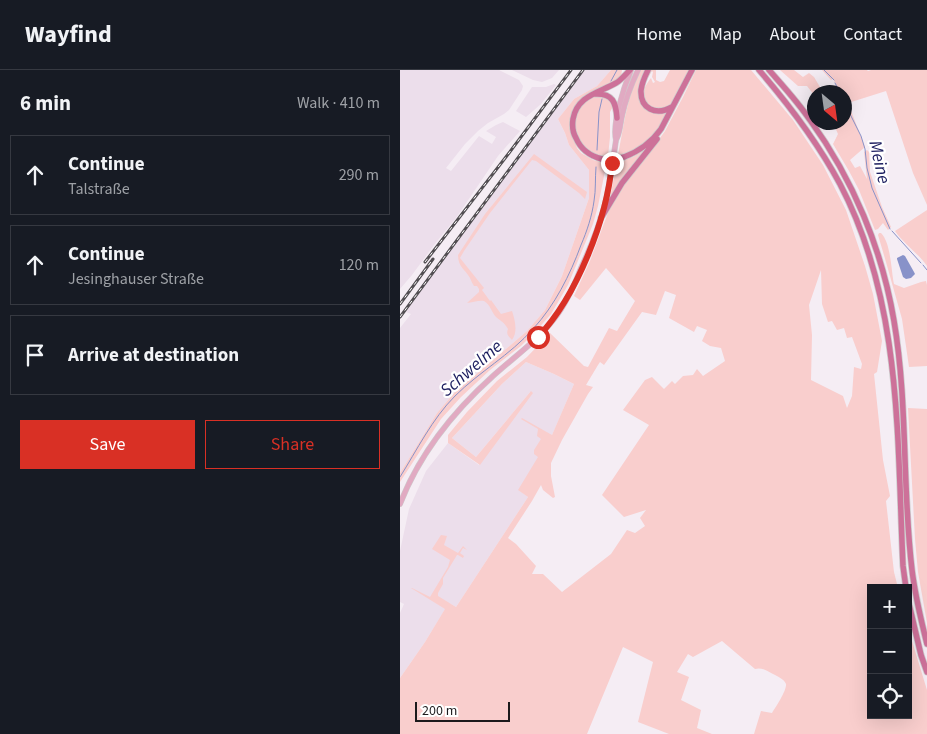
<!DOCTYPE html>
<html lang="en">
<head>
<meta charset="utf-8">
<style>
	:root { --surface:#171b24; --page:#20242c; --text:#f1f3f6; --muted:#9ea1a6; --line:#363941; --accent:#d93025 }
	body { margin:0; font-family:"Source Sans 3",sans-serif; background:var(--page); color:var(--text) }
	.controls { position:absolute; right:15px; bottom:15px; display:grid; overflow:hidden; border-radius:0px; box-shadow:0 5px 20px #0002 }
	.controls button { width:45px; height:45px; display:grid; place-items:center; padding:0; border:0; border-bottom:1px solid var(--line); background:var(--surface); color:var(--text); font:25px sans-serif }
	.compass { position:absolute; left:407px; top:15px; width:45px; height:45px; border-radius:50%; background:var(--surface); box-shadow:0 5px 20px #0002; rotate:151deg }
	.scale { position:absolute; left:15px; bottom:12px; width:95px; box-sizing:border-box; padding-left:5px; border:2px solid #1c1a1c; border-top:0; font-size:14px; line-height:18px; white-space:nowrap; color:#1c1a1c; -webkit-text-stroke:4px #fff; paint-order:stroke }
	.stop { position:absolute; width:15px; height:15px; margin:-11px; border:4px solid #d93025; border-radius:50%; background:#fff }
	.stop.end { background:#d93025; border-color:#fff; box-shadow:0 1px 5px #0008 }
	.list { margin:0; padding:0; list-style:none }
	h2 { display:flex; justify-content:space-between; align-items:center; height:65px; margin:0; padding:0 20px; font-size:21px }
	h2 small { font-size:16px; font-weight:400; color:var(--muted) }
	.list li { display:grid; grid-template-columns:32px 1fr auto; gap:15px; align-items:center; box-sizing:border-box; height:80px; margin:0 10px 10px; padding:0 10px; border:1px solid var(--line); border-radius:0px }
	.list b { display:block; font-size:19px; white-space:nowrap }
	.list p { margin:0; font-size:16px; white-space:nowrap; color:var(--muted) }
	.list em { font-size:16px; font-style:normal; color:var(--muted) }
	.actions { display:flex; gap:10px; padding:15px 20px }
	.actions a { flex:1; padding:11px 0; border:1px solid var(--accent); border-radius:0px; text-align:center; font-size:18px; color:var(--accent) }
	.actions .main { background:var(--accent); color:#fff }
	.icon { flex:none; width:28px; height:28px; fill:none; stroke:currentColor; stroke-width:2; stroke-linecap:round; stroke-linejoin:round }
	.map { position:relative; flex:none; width:527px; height:664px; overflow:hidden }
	header { display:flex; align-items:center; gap:30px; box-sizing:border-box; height:70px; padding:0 25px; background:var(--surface); border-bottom:1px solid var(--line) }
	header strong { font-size:24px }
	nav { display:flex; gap:28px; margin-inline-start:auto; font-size:18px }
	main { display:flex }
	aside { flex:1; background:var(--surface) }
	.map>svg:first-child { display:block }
	.built { fill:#ecdeeb }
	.green { fill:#f9cecd; fill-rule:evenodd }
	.water { fill:#8892c9 }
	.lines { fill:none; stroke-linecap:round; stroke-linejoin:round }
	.stream { stroke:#8892c9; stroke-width:1 }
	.major-casing { stroke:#cdcdcd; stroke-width:6 }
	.highway-casing { stroke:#cdcdcd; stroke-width:7 }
	.major { stroke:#e1aac2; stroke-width:5 }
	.highway { stroke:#cd7199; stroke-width:5.5 }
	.rail-casing { stroke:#524e52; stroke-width:3 }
	.rail { stroke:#fff; stroke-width:1; stroke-dasharray:4; stroke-linecap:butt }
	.highway-bridge-casing { stroke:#cdcdcd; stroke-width:7; stroke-linecap:butt }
	.highway-bridge { stroke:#cd7199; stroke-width:5.5 }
	.route { stroke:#d93025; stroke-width:6 }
	.labels { text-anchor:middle; stroke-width:4.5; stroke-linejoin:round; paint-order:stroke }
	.water-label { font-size:18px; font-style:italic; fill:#1e2061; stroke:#fff }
</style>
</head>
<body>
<header>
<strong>Wayfind</strong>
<nav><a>Home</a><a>Map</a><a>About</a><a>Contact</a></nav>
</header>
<main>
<aside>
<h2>6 min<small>Walk · 410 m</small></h2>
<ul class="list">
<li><svg class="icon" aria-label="ahead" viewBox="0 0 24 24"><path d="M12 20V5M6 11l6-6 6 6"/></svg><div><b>Continue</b><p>Talstraße</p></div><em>290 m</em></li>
<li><svg class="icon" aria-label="ahead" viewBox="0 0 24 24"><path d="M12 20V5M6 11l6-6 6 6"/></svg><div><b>Continue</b><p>Jesinghauser Straße</p></div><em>120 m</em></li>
<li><svg class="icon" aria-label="arrive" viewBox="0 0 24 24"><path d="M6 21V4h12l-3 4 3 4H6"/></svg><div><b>Arrive at destination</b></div></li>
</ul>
<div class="actions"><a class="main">Save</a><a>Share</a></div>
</aside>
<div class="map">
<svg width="527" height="664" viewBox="0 0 527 664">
	<rect width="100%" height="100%" fill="#f5edf4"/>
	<path class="built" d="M0,0H99L119,10L123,16L122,20L109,40L104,44L88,53L78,61L65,74L46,98L51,101L79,66L92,74L96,67L86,61L96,55L103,52L120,61L98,86L56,148L34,175L12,205L0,219Z
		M112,0H159L152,8L142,12L133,10Z
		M185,0H211L197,16L174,29L158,49L165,63L169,75L189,100V128L162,206L145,240L127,261L54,323L37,343L0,403V258L11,244L6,242L29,208Z
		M154,14L156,15L141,34L126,47L116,41L132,17H146Z
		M126,292L154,304L174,314L153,363L119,420L128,427L56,537L49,533L25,572L0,608V543L4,534L0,532V481L9,439L26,401L48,373L79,395L131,321L76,387L52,368L102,314Z"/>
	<path class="green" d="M211,0H222L221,7L179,32L172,64L177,78L181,83L193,90L201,92L202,87C183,81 168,60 179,40C182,35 187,29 193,27C196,25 201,26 205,26L214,35L210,42V67L208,86L198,136L193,154L168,215L151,244L137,260L121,276L90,300L61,327L41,349L0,412V403L37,343L54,323L127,261L145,240L162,206L189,128V100L169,75L165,63L158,49L174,29L197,16Z
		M240,0H246L239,24L254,43H266C264,48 262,54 259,59C251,71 233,83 218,85L225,47L231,21Z
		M250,0H256V10L260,12L264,11L270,0H290L273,32C267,39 260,39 252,38C240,28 242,19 251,8L253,13L255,12L252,7L253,2L252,1L247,9Z
		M296,0H351L393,50L423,95L446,140L465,196L473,224L482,271L477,302L474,304L483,390L490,426L486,431L494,502L498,518H471V645H508V558L527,620V664H354L361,641L372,643C376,637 387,620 386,614C384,609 377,606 373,604C367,601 362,597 355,599L322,571L293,587L288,584L277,602L289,607L281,630L301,640L297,658L312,664H269L238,652L253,592L223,577L187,664H0V608L25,572L45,539L11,518H12L30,527L48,497L50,490L32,479L41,465L47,466L44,475L58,483L63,476L67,480L63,478L60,483L64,486L63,488L58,485H57L43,508V514L38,523V526L56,537L128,427L118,420L138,387L134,384V380L141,369L137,366L138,359L121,349L122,348L152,365L174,314L154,304L126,292L102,314L52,368L76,387L131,321L133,323L80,395L48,373V365L67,342L97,311L127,287L150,263L184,296L188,297L209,258L217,261L235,231L206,198L180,230L174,226L190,191L209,140L220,120L255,75L265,61L283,27ZM421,200L422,234L428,252L432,251L437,260L444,258L447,268L452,267L462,294L461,299L454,297L452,326L447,338L443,326L411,310L412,265L409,235ZM265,221L276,225L269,248L294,262L297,256L307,260L302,271L310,276L321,278L325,291L303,306L297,299L293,305L283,306L275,314L272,311L264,319L252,307L245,310L223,340L249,355L202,425L224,447L246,440L240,448L245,456L235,463L227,460L211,484L162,522L143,504H132L136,496L116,474L108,468L132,431L141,415L143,420L153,428L155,427L151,406V393L162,370L188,324L193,317L186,315L198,295L200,292L204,295L242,242L256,245Z
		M380,0H394L403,7L409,3L414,7L423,22H414V25L407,16H398Z
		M422,0H467L468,1L471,0H527V135L513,103L486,21L448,33L465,77L450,90L455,98L460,96L467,109L464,82L467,80L469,82L470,102L482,137L491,157L488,160L483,153L478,159L475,160L459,120L449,101L433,74L438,64L433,53L444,52V22H436L434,18L436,14L433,9L431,10Z
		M247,78L210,128L217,92L233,87Z
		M134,84L187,122L185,129L179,123L136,91L132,90L90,143L64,181L60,188L84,218L82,220L90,231L91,230L101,244L112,241C115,250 118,262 112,270C108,266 106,264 108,259C104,252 102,252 96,247C92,243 90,234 84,231C79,230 72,233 67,233L79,222V219L77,216H74C72,213 71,210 70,208C65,199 58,197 58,185L85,144Z
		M527,140V196C518,183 504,174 495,161Z
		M479,163H481C491,173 491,200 494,214L504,218L521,212L526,211L527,215V296L509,297L502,249L486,192L478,165Z
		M508,338L527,339V553L518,502L515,469Z"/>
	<path class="water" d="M503,185L505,186L514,202L515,204L511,208L506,209L503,207L497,189V188Z"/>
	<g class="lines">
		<path class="stream" d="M424,0L434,10
			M211,11L217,0
			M435,13L440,22
			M444,32L461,66L465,79L467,98L472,118L490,159
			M197,80L199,42L202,29
			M492,161L521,193
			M523,195L527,200
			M0,407C17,380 32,349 55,326C79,302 110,285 133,259C155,235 170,205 181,175C187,161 192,146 194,131C196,120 195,108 196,97"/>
		<g class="major-casing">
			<path id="major" d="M216,70C220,63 220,55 222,46C225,31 231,15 238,0
				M0,434C19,385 54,341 93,306C114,287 137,271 154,249C166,234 174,216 181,198C191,177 199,156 205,134C210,113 213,91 216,70C212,53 224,17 231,0"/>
		</g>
		<g class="highway-casing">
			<path id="highway" d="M248,0C245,6 242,13 241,20C240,39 256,46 272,37
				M359,0C390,36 418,73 440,114C502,232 497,367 503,496L506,518
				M369,0C383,16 398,32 410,50C453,109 482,179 494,251C508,333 502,417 512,500C515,525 521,550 527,574
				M195,24C213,23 216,33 217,48
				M224,87C240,81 251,73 261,59L292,0
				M202,89C190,86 181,80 176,68C173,63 172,56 173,49C177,26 198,23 216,13C221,10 225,5 230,0
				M201,148L222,113L257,69
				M508,530L521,585L527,602"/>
		</g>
		<use href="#major" class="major"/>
		<use href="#highway" class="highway"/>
		<g class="rail-casing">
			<path id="rail" d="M25,192L109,83L171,0
				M0,234L33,189
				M0,247L183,0"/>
		</g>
		<use href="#rail" class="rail"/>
		<g class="highway-bridge-casing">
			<path id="highway-bridge" d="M202,89L212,90L224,87"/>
		</g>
		<use href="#highway-bridge" class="highway-bridge"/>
	</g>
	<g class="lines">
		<path class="route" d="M138,267C177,226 207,149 212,93"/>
	</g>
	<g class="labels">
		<g class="water-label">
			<text transform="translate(480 92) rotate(77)" y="6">Meine</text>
			<text transform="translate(71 298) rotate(-41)" y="6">Schwelme</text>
		</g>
	</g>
</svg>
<div class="controls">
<button>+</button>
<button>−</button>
<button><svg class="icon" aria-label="locate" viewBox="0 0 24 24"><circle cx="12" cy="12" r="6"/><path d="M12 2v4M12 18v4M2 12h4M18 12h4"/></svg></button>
</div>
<svg class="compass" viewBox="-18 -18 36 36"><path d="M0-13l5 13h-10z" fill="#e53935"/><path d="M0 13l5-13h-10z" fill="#9ea1a6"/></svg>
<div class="scale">200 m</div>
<div class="stop" style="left:138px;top:267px"></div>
<div class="stop end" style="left:212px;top:93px"></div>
</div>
</main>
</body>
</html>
